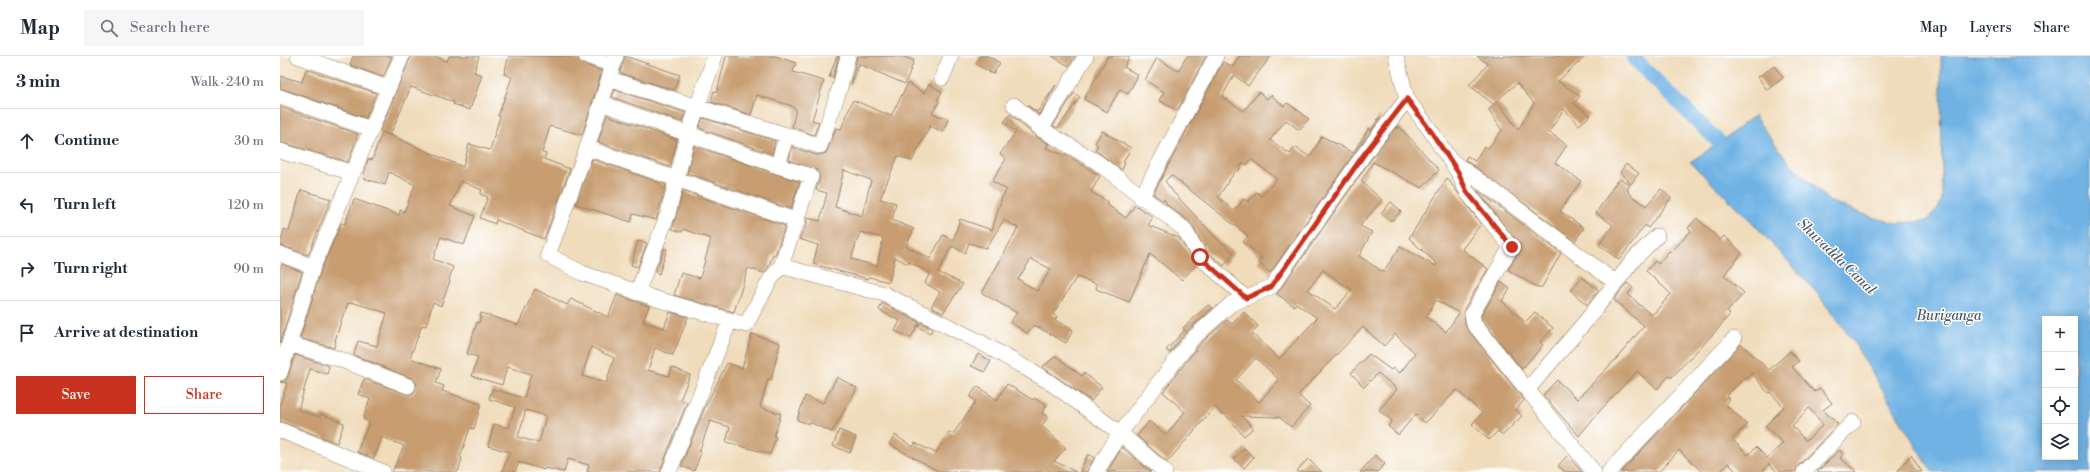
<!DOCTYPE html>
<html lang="en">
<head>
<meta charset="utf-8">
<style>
	:root { --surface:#fff; --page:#f6f6f7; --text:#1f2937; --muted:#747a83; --line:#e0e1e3; --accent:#c8321e }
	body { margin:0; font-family:"Libre Bodoni",serif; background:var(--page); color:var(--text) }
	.controls { position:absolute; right:12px; bottom:12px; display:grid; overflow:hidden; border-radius:0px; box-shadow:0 2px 10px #0003 }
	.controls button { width:36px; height:36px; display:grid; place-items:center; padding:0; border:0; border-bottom:1px solid var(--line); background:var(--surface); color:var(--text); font:20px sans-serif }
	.stop { position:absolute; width:12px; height:12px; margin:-9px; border:3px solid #c8321e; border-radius:50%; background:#fff }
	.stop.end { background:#c8321e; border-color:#fff; box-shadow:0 1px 4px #0008 }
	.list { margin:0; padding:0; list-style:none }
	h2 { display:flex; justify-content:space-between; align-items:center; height:52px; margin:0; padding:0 16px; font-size:17px }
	h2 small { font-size:13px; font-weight:400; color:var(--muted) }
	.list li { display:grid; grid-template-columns:26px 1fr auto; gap:12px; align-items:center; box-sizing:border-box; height:64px; padding:0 16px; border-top:1px solid var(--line) }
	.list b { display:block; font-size:15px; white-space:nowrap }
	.list em { font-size:13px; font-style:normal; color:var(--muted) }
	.actions { display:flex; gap:8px; padding:12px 16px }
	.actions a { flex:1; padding:9px 0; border:1px solid var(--accent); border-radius:0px; text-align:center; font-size:14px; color:var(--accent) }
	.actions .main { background:var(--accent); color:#fff }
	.icon { flex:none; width:22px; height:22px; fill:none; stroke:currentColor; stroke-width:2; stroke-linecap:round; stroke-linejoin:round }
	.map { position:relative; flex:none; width:1810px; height:416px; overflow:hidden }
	header { display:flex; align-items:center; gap:24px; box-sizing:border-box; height:56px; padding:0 20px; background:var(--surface); border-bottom:1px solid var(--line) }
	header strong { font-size:19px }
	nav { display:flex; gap:22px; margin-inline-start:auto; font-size:14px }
	.search { width:280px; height:36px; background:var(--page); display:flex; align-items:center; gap:10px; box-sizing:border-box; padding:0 14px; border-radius:0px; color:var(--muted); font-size:15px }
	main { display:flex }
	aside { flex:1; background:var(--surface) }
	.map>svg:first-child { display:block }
	.water { fill:#6fb2e4; stroke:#556e81; fill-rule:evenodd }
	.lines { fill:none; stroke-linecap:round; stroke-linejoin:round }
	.canal { stroke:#6fb2e4; stroke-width:15 }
	.building { fill:#c79d71; fill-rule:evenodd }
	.minor-casing { stroke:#96836c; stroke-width:16 }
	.minor { stroke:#fff; stroke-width:15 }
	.route { stroke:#c8321e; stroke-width:5 }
	.labels { text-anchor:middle; stroke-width:3; stroke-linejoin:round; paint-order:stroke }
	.water-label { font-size:14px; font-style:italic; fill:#4d5a63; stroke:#fff }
</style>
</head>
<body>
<header>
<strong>Map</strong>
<div class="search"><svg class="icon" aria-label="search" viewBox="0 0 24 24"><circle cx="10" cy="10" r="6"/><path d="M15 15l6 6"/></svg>Search here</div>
<nav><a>Map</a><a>Layers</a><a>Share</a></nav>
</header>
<main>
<aside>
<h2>3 min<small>Walk · 240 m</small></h2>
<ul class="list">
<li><svg class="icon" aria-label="ahead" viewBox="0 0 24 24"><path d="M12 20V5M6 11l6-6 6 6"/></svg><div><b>Continue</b></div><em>30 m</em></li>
<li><svg class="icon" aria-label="left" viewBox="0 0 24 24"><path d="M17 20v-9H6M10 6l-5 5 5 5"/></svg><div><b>Turn left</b></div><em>120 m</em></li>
<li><svg class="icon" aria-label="right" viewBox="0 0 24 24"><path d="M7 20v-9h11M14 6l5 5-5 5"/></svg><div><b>Turn right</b></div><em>90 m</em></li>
<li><svg class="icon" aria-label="arrive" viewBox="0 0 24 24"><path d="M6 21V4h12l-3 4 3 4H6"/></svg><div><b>Arrive at destination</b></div></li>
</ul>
<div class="actions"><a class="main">Save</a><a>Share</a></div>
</aside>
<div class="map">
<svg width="1810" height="416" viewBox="0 0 1810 416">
	<rect width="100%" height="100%" fill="#fff"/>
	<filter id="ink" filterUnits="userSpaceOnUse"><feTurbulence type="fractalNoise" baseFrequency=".025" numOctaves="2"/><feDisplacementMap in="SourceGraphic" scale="8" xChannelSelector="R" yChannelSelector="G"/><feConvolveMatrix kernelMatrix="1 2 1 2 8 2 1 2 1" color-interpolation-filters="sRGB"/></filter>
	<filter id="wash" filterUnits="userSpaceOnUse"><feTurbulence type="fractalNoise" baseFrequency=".012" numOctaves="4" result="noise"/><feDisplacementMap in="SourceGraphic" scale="16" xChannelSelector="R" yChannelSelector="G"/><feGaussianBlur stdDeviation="0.9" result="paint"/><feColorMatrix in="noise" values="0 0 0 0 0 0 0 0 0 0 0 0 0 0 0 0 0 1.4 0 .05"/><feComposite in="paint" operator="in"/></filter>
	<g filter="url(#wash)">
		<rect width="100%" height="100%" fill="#f0dcbb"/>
		<path class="water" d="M1661,0H1810V416H1652L1571,282L1536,236L1474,168L1410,106L1439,87L1474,60L1509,106L1549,145L1594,162L1617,167L1646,165L1658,153L1662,143ZM1765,263H1795V401H1765Z"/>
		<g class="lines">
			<path class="canal" d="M1353,0L1360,9L1454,101"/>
		</g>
		<g id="blocks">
			<path class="building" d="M73,0H112L103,21L70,9Z
				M131,0H154L167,5L169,0H199L194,16L202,19L190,54L173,48L174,46L131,31L110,79L100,75Z
				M229,0H297L299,6L303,8L322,15L302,79L270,70L262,97L266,98L264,103L290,113L264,183L216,164L215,168L200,162L208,141L200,138L202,134L181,125L170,150L195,160L184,189L161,181L153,203L173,211L169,224L170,225L161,250L153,246L146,270L142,269L130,302L161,313L156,327L164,330L162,335L201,348L194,373L190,372L180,401L182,402L178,416H112L124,390L102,381L94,402L77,396L89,366L83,363L90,343L78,338L84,323L129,339L134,337L137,328L131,322L74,299L78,285L97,290L107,257L71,246V248L68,247L64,259H63L55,285H56L54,292L20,282L41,214L61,167L65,168L74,143L119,159L120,154L124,156L135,129L109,116L105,129L83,122L88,103L92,104L102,76L183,111L189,88L210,94L220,60H218L232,21L224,18Z
				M345,0L400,19L394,34L340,17Z
				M446,0H495L516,7L513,16L544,25L532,64L539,66L534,79L512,71L516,53L512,51V50L477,39L471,59L431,46L434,35L437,36Z
				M557,0H559L553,22L549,21Z
				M577,0H622L634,5L625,28L579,8L571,29Z
				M700,0H708L720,7L713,18L696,8Z
				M772,0H795L789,10Z
				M828,0H850L844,11L858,19L848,38L840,33L827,56L804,43Z
				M907,0H926L897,55L879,44L884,36L865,24L877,2L898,15Z
				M959,0H991L968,30L954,19L942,41L964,55L979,36L987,43L991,39L1004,50L1007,47L1015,52L1029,63L1019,74L1006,64L990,84L1010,98L1015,91L1030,101L1042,80L1073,97L1089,72L1091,74L1099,61L1101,62L1078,92L990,217L978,206L982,201L963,186L968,180L891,119L885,125L893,136L942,188L943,187L954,197L944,210L927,195L910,166L887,149L884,143L883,145L873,138L943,6L953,11ZM971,103L997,123L981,140L977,136L968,146L964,143L954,155L938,141L956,114L958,116L963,107L967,109Z
				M1197,0H1306L1278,25L1300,40L1294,48L1311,59L1299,69L1284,53L1269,76L1287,89L1275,107L1301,125L1280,155L1304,172L1295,185L1185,104L1187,100L1195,105L1204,90L1208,92L1222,74L1208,54L1218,46L1238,74L1254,47L1237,27L1213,48L1189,29L1208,8Z
				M1494,10L1503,22L1487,34L1478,21Z
				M26,13L96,37L86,62L0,32V20L22,26Z
				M628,27L644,37L649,28L662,36L657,44L659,46L652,57L668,63L663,76L650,70L632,105L618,100L600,143L616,147L612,164L634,173L626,190L650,203L663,179L673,184L680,163L712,174L722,141L727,134L712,125L726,103L720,98L736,76L724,66L730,58L755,80L769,88L766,92L790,101L820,120L811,136L828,146L826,148L846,162L855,149L873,161L868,169L899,182L916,209L902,224L870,198L849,246L816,233L817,228L797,221L773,258L777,261L775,264L793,274L786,287L754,269L747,277L730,266L737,257L702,237L738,172L724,164L706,192L689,187L685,197L672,190L658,216L683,228L663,257L651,251L660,236L645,227L650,217L629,206L628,208L615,201L609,226L589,221L588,223L533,208L538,189L519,183L527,168V162L540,165L547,137L536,134L540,122L537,114L509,104L512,91L537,99L546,97L556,72L561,73L573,44L611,60ZM564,114L591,124L582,160L555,151ZM580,176L603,182L597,210L571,203ZM751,203L771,213L757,235L738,223Z
				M776,29L759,59L747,49L757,56Z
				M335,34L406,57L402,66L332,41Z
				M794,37L800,41L778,72L773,70Z
				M0,51L78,78L68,106L0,86Z
				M327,59L397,84L390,111L318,86Z
				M423,62L495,85L492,98L419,72Z
				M1119,70L1159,114L1142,132L1093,106L1081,125L1102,144L1080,170L1092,176L1079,200L1103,216L1120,191L1156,210L1157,208L1129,182L1167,122L1201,168L1182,193L1208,213L1184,253L1185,270L1244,344L1236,354L1242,360L1223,379L1218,375L1209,384L1192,368L1202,357L1177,334L1145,367L1136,358L1118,379L1108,370L1112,365L1099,354L1117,333L1098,317L1084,331L1071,317L1089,298L1111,314L1113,312L1120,317L1135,297L1115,278L1104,290L1083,271L1018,339L1030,350L1011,371L999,361L962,360L973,372L964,380L944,357L943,359L935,351L887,406L857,380L869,365L886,379L905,356L883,336L919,289L947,264L952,268L964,256L978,270L972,277L999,303L1037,262L1016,247L1014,250L997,238L1092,102L1116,71L1118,73ZM1043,214L1072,234L1055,253L1028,234ZM1156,244L1179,257L1166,276L1146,261ZM976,302L999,324L979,346L956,324Z
				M822,75L851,92L843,106L845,107L842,114L815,94L818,89L815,87Z
				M414,90L520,126L511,153L407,117Z
				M312,103L386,129L376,164L353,158L351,166L296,148Z
				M1346,108L1359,117L1351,128L1340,116Z
				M1339,122L1350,129L1347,134L1349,135L1348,137L1366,150L1381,133L1391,142L1368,172L1365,169L1339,204L1319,189L1333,169L1316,157Z
				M21,134L51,143L28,199L0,189L4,173L9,175Z
				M1197,134L1281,197L1262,231H1257L1228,214L1239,196L1240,190Z
				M403,135L505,170L495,199L493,198L489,210L484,217L468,212L454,256L394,239L401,217L420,222L431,183L403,173L402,176L392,173Z
				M1111,146L1121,155L1113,164H1109L1101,157Z
				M1417,162L1440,184L1444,180L1462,197L1444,219L1464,237L1447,256L1450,258L1437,274L1391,322L1389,320L1377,333L1357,315L1317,358L1299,380L1263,339L1277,324L1297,343L1337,302L1364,270L1334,244L1347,227L1353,232L1348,238L1371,259L1375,256L1391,238L1366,215L1375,205L1378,208L1389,195L1391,196L1411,175L1408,172Z
				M358,185L367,187L358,211L351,209Z
				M384,193H387L379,218L375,216Z
				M2,208L22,216L0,287V213Z
				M1302,221L1319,234L1307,249L1291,235Z
				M1221,226L1230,233L1222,245L1245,266L1255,256L1273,272L1260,286L1263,289L1242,313L1202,264L1201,260Z
				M255,233L287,249L291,243L328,261L337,239L369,250L363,266L384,272L390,256L408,261L393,299L375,292L368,314L389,320L392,311L410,319L400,344L407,346L380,416H307L309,409L288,403L284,416L265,412L264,414L239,406L235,416H222L230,396L208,390L214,368L229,372L235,351L209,343L212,333L244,342L251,318L227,311L222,329L192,320L198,301L187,298L197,266L199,267L201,257L238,269ZM311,291L334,302L326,327L302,320ZM246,354L266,360L259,387L238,381Z
				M602,247L639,266L631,282L615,275L620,265L599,254Z
				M928,249L933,252L906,276L890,297L886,294L905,274L903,272Z
				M641,266L653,272L650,277L638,271Z
				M472,278L500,287L491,324L488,323L480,351L501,358L494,380L496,381L490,398L446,386L450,371L430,365L419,396L421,397L414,415L401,410L425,351L447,307L462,312Z
				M1461,288L1489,314L1510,295L1519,305L1512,311L1535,336L1540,332L1552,347L1543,354L1558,368L1518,410L1515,416H1497L1489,408L1482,416H1457L1448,407L1440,416H1422L1399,394L1379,416H1341ZM1472,317L1488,337L1490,336L1504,351L1485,370L1503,387L1487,402L1476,391L1468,399L1452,383L1467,369L1445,348L1449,343L1446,340L1464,322L1465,324ZM1529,352L1543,369L1526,385L1512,370Z
				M698,298L711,305L705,316L691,310Z
				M15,299L49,310L47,318L30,313L18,354L40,361L41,358L64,367L57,387L0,365V349L7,327L0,326L6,324L8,320Z
				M776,300L802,320L804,317L822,331L811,345L762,311Z
				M557,321L577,332L552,376L529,366V368L517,364L525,340L543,347Z
				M727,328L753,344L754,342L767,349L762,357L768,361L762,370L786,392L774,405L796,416H660L609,388L615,379L633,391L635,387L656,397L669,376L673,378L696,345L690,341L697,330L717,344Z
				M559,374L576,381L570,397L553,390Z
				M842,391L871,416H827Z
				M964,392L974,401L964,412L954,403Z
				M1559,394L1564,399L1560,402L1577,416H1537Z
				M808,398L814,401L807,416H800Z
				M1095,399L1105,408L1097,416H1080Z
				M1631,399L1642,416H1617Z
				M1287,400L1296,409L1302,416H1285L1278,410Z
				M1028,403L1042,416H1016Z"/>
		</g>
	</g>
	<g filter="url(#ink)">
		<use href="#blocks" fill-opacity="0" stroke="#96836c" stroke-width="1"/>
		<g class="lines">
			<g class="minor-casing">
				<path id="minor" d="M18,0L108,32
					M306,0L333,9
					M336,0L307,92L268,199L302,217L380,244L466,269L490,224L501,210L531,120L498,110L506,79L540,90L560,31L568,0
					M662,22L671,0
					M329,23L506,79
					M0,41L91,73
					M1127,43L1150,74L1178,116L1187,136L1231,191L1192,258L1194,268L1314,416
					M321,47L498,110
					M734,49L761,73L817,106L904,173L920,201L966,242
					M761,73L806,0
					M307,92L518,165
					M0,95L73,117
					M1174,107L1214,135L1336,227
					M861,142L936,0
					M0,198L33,211
					M501,210L604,238L702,287L768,325L840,377L885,416
					M357,237L388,158L408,78L435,0
					M9,288L59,303L128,330
					M0,317L33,211L122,0
					M1247,334L1306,265L1355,202L1377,180
					M0,374L103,416
					M389,416L450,264
					M816,416L840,377L912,283L951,248L991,231L1085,97L1127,43L1116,0
					M1329,416L1454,283
					M1524,416L1573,366"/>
			</g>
			<use href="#minor" class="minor"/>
		</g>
	</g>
	<g class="lines" filter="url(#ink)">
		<path class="route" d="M920,201L966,242L991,231L1085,97L1127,43L1150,74L1178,116L1187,136L1232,191"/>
	</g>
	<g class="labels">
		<g class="water-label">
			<text transform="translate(1557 200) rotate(44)" y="5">Shuvadda Canal</text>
			<text x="1669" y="264">Buriganga</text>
		</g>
	</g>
</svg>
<div class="controls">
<button>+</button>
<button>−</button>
<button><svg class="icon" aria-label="locate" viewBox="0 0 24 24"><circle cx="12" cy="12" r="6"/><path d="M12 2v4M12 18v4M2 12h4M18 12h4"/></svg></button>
<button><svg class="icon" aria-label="layers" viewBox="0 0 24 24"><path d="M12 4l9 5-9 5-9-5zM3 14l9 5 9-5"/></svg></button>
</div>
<div class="stop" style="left:920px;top:201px"></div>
<div class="stop end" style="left:1232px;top:191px"></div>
</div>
</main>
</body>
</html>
